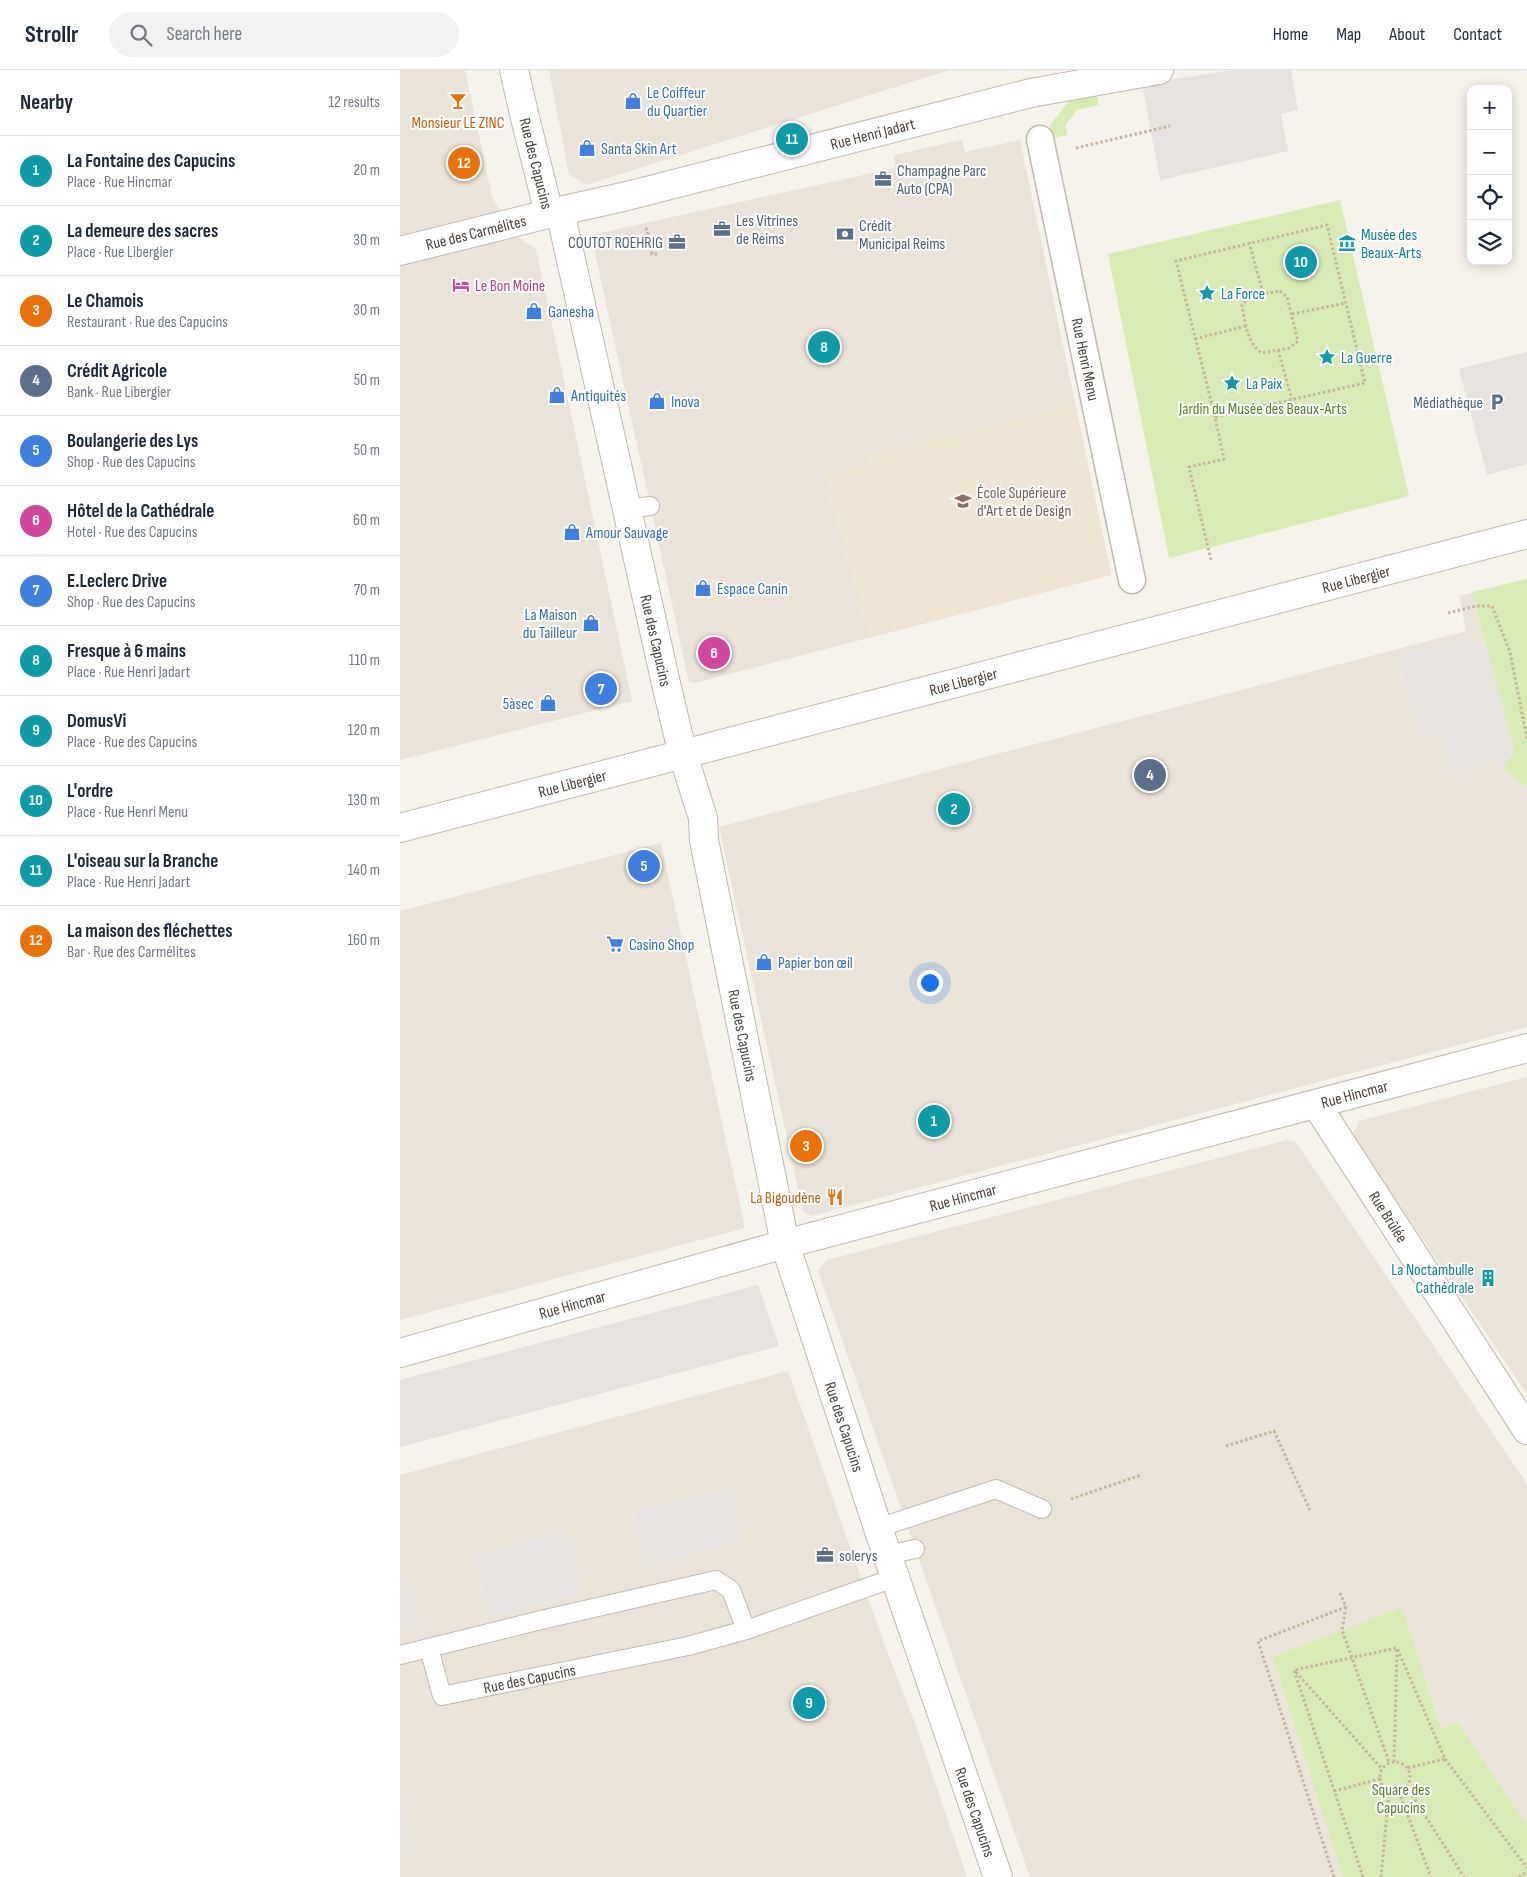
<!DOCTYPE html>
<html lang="en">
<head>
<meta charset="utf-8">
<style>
	:root { --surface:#fff; --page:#f2f2f3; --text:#1f2937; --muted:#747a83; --line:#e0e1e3; --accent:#ff251a }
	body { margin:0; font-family:"Sofia Sans Condensed",sans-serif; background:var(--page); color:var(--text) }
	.controls { position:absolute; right:15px; top:15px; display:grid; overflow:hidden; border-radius:10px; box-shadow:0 2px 12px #0003 }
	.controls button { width:45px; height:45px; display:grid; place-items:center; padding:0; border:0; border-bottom:1px solid var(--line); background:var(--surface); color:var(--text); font:25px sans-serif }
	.you { position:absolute; left:529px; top:912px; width:18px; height:18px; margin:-12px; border:4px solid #fff; border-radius:50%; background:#1a73e8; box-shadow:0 0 0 8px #1a73e833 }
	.badge { display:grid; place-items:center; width:32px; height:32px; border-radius:50%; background:var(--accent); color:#fff; font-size:16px; font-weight:700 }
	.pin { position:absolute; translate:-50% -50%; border:2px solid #fff; box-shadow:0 1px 5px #0006 }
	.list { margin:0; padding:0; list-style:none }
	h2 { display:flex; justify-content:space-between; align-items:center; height:65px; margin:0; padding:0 20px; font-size:21px }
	h2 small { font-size:16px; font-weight:400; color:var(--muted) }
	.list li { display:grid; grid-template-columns:32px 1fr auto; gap:15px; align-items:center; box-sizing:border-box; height:70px; padding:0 20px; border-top:1px solid var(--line) }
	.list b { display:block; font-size:19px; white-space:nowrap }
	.list p { margin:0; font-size:16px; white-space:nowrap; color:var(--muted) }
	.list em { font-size:16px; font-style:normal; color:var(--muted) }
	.icon { flex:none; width:28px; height:28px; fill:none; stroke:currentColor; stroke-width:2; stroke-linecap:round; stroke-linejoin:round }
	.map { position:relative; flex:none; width:1127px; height:1807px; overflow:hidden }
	header { display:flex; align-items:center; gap:30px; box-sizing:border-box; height:70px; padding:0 25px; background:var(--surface); border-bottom:1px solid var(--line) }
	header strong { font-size:24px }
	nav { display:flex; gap:28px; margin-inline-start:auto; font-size:18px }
	.search { width:350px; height:45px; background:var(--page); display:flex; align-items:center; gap:12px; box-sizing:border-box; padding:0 18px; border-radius:28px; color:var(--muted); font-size:19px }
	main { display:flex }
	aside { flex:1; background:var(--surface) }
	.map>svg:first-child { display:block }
	.residential { fill:#eae3d9 }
	.education { fill:#efe5d5 }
	.green { fill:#d8ebb4 }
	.parking { fill:#e5e2e0 }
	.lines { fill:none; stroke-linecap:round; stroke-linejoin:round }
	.service-casing { stroke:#c2b9ad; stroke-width:20 }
	.pedestrian-casing { stroke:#c2b9ad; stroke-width:29 }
	.minor-casing { stroke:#c2b9ad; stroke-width:30 }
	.tertiary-casing { stroke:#c2b9ad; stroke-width:30 }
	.path { stroke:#c5b39e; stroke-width:3; stroke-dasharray:2.5 2.5; stroke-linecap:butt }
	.service { stroke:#fff; stroke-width:18 }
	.pedestrian { stroke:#fff; stroke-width:26 }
	.minor { stroke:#fff; stroke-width:28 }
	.tertiary { stroke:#fff; stroke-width:28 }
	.labels { text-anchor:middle; stroke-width:4; stroke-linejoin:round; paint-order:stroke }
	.shop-label { font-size:16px; fill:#366cbe; stroke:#fff; text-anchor:start }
	.food-label { font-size:16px; fill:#c56008; stroke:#fff }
	.street-label { font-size:16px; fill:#4b4239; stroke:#fff }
	.service-label { font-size:16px; fill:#4e5e75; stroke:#fff; text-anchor:start }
	.culture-label { font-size:16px; fill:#0d838f; stroke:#fff; text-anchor:start }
	.hotel-label { font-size:16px; fill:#b23c85; stroke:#fff; text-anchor:start }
	.park-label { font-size:16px; fill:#538128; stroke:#fff }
	.education-label { font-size:16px; fill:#785e54; stroke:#fff; text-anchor:start }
</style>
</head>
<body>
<header>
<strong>Strollr</strong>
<div class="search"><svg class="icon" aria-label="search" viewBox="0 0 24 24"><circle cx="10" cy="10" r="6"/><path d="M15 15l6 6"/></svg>Search here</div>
<nav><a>Home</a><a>Map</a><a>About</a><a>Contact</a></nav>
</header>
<main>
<aside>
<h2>Nearby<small>12 results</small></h2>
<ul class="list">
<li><span class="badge" style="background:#0f9aa8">1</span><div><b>La Fontaine des Capucins</b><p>Place · Rue Hincmar</p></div><em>20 m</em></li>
<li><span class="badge" style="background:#0f9aa8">2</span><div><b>La demeure des sacres</b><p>Place · Rue Libergier</p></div><em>30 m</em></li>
<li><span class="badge" style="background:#e8710a">3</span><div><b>Le Chamois</b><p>Restaurant · Rue des Capucins</p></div><em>30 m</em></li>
<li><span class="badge" style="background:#5c6f8a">4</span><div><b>Crédit Agricole</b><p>Bank · Rue Libergier</p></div><em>50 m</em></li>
<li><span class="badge" style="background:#3f7fe0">5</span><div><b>Boulangerie des Lys</b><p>Shop · Rue des Capucins</p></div><em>50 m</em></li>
<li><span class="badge" style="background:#d1479c">6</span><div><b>Hôtel de la Cathédrale</b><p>Hotel · Rue des Capucins</p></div><em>60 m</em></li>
<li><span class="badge" style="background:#3f7fe0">7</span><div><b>E.Leclerc Drive</b><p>Shop · Rue des Capucins</p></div><em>70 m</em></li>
<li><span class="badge" style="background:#0f9aa8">8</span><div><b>Fresque à 6 mains</b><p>Place · Rue Henri Jadart</p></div><em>110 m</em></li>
<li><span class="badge" style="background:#0f9aa8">9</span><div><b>DomusVi</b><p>Place · Rue des Capucins</p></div><em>120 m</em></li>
<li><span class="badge" style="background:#0f9aa8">10</span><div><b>L'ordre</b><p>Place · Rue Henri Menu</p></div><em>130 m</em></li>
<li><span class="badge" style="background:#0f9aa8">11</span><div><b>L'oiseau sur la Branche</b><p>Place · Rue Henri Jadart</p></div><em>140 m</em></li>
<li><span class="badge" style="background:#e8710a">12</span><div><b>La maison des fléchettes</b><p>Bar · Rue des Carmélites</p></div><em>160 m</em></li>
</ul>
</aside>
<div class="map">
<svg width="1127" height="1807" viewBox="0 0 1127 1807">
	<rect width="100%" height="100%" fill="#f6f2ec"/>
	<path class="residential" d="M0,0H65L92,127L117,167L136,179L232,631L0,690Z
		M149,0H549L186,115L169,104Z
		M562,70L565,82L620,70L711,505L295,613L289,612L191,165L495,98L494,85Z
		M1127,509V957L411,1146L403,1141L319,757L1066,561L1059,526Z
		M261,773L345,1158L0,1250V841Z
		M1127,1007V1324L953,1066L959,1051Z
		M887,1070L896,1072L1127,1414V1807H630L418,1201L427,1190Z
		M388,1301L485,1576L516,1656L567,1807H0V1405Z"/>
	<path class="education" d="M675,333L711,504L469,567L424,407L471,394L469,384L613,351Z"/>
	<path class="green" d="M696,21L699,35L677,40L665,56L667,65L652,68L650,55L672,27Z
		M940,130L1009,426L769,488L708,184Z
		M1127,509V717L1104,700L1114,679L1072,522Z
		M1002,1537L1041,1659L1058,1653L1127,1755V1807H943L873,1587Z"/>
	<path class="parking" d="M833,0H891L898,40L881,44L888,81L760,110L742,14Z
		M1127,282V394L1087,405L1059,299Z
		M1060,569L1087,577L1114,679L1104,700L1080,682L1079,684L1081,695L1049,703L1045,667L1021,666L1017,657L996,585Z
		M358,1215L379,1276L0,1377V1310Z
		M329,1419L344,1469L248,1496L233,1441Z
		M168,1460L182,1513L180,1514L182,1522L90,1547L74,1486Z
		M7,1505L21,1556L0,1562V1507Z
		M0,1721L14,1782L0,1786Z"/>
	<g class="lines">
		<g class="service-casing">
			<g id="service">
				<path d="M226,439L250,436"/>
				<path d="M478,1458L596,1419L642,1439"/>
				<path d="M487,1485L515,1479"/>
				<path id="s1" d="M29,1578L42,1626L288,1576L346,1560L494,1508"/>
				<path d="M0,1585L141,1550L316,1510L331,1520L346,1560"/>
			</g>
		</g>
		<g class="pedestrian-casing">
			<g id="pedestrian">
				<path id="s2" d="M640,69L732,510"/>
			</g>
		</g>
		<g class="minor-casing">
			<g id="minor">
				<path id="s3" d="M114,0L125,48L149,143"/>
				<path id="s4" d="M160,141L227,126L631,23L759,0"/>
				<path id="s5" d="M0,181L160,141L267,618L283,685L303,748L304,770L385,1174L478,1458L598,1807"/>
				<path id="s6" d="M916,1034L1127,1360"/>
				<path id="s7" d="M0,1283L385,1174L1127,978"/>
			</g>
		</g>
		<g class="tertiary-casing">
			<g id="tertiary">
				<path id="s8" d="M0,758L1127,464"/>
			</g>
		</g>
		<path class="path" d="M676,78L770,56
			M245,159H247L252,184H257
			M849,172L863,223
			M880,221L887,227L898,271L889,278L862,283C847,274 845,251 842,235L850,226Z
			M892,244L946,233
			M795,269L846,256
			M878,280L892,329
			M811,490L789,397L824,389L815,347L965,313L927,155L776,191L815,347
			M1048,543L1076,536H1092L1110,582L1127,669
			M826,1376L874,1361L910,1440
			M671,1429L741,1405
			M946,1537L942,1560L989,1692
			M896,1602L982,1699
			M1045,1689L1127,1798
			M980 1707a15 15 0 1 1 30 0a15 15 0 1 1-30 0Z
			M994,1692L997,1580
			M1007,1717L1064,1807
			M934,1721L980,1709
			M999,1722L1031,1807
			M934,1807L858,1571L946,1537L940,1523
			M963,1807L894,1600L997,1578L1045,1689L1007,1698
			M981,1807L989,1721
			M1119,1807L1127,1802"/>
		<use href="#service" class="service"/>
		<use href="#pedestrian" class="pedestrian"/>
		<use href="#minor" class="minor"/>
		<use href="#tertiary" class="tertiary"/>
	</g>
	<defs>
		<g id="bar-bare" transform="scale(1.35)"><path d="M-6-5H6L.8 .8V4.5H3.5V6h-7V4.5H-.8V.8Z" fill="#e8710a" stroke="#fff" stroke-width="2.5" paint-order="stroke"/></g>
		<g id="shop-bare" transform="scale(1.35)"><path d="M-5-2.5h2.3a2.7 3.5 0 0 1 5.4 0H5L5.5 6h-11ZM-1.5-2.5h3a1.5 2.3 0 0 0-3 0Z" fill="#3f7fe0" stroke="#fff" stroke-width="2.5" paint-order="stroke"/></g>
		<g id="office-bare" transform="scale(1.35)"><path d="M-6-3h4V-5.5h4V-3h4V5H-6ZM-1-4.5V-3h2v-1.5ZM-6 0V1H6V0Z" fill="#5c6f8a" stroke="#fff" stroke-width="2.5" paint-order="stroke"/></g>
		<g id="bank-bare" transform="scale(1.35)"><path d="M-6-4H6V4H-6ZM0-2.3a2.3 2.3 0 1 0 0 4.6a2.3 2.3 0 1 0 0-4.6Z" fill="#5c6f8a" stroke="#fff" stroke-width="2.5" paint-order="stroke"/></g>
		<g id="museum-bare" transform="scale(1.35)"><path d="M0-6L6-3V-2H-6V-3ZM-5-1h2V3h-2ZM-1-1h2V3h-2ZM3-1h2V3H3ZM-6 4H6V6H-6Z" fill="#0f9aa8" stroke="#fff" stroke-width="2.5" paint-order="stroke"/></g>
		<g id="hotel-bare" transform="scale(1.35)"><path d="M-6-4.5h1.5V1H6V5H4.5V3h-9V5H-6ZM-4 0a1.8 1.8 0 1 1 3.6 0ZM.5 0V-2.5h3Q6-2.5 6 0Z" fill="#d1479c" stroke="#fff" stroke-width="2.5" paint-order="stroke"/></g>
		<g id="sight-bare" transform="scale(1.35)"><path d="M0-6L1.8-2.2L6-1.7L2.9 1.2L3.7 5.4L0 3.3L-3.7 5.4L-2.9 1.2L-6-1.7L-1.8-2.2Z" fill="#0f9aa8" stroke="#fff" stroke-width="2.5" paint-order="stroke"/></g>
		<g id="parking-bare" transform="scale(1.35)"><path d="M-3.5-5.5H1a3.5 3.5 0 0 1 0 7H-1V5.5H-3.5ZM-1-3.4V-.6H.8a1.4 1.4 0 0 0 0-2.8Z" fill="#5c6f8a" stroke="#fff" stroke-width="2.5" paint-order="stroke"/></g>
		<g id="university-bare" transform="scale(1.35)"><path d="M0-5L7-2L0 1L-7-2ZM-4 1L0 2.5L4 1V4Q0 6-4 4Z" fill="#8d6e63" stroke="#fff" stroke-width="2.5" paint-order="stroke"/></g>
		<g id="supermarket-bare" transform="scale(1.35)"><path d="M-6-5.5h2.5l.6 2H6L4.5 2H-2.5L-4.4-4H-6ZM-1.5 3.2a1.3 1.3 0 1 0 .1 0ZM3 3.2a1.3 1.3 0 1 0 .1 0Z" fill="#3f7fe0" stroke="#fff" stroke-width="2.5" paint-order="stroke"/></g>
		<g id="restaurant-bare" transform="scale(1.35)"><path d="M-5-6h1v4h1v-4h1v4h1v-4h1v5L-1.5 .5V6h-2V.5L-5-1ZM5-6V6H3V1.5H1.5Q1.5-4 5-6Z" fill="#e8710a" stroke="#fff" stroke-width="2.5" paint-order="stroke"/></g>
		<g id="building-bare" transform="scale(1.35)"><path d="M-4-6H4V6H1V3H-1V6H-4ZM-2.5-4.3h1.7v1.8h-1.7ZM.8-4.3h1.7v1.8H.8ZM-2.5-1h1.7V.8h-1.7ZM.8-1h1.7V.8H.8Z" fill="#0f9aa8" stroke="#fff" stroke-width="2.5" paint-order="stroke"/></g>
	</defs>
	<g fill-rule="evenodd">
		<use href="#bar-bare" x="58" y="31"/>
		<use href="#shop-bare" x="233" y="31"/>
		<use href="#shop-bare" x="187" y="78"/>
		<use href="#office-bare" x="483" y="109"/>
		<use href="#office-bare" x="322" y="159"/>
		<use href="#bank-bare" x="445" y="164"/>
		<use href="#office-bare" x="277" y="172"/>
		<use href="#museum-bare" x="947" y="173"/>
		<use href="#hotel-bare" x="61" y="215"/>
		<use href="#sight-bare" x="807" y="223"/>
		<use href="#shop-bare" x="134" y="241"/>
		<use href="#sight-bare" x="927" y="287"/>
		<use href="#sight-bare" x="832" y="313"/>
		<use href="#shop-bare" x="157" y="325"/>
		<use href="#shop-bare" x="257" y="331"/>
		<use href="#parking-bare" x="1097" y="332"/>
		<use href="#university-bare" x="563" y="431"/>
		<use href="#shop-bare" x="172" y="462"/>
		<use href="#shop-bare" x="303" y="518"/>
		<use href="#shop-bare" x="191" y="553"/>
		<use href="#shop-bare" x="148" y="633"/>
		<use href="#supermarket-bare" x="215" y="874"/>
		<use href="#shop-bare" x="364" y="892"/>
		<use href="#restaurant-bare" x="435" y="1127"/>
		<use href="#building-bare" x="1088" y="1208"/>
		<use href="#office-bare" x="425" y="1485"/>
	</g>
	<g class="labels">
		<g class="shop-label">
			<text x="247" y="28">Le Coiffeur<tspan x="247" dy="18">du Quartier</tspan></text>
			<text x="201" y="84">Santa Skin Art</text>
			<text x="148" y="247">Ganesha</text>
			<text x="171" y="331">Antiquités</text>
			<text x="271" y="337">Inova</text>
			<text x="186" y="468">Amour Sauvage</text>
			<text x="317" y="524">Espace Canin</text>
			<text x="177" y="550" text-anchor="end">La Maison<tspan x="177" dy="18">du Tailleur</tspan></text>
			<text x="134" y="639" text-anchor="end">5àsec</text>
			<text x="229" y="880">Casino Shop</text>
			<text x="378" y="898">Papier bon œil</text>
		</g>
		<g class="food-label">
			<text x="58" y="58">Monsieur LE ZINC</text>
			<text x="421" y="1133" text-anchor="end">La Bigoudène</text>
		</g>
		<g class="street-label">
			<text dy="6" stroke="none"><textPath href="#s4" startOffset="322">Rue Henri Jadart</textPath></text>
			<text dy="6" stroke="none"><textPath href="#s3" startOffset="96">Rue des Capucins</textPath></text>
			<text dy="6" stroke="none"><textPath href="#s5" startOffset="78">Rue des Carmélites</textPath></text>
			<text dy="6" stroke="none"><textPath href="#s2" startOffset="225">Rue Henri Menu</textPath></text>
			<text dy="6" stroke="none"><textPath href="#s8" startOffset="988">Rue Libergier</textPath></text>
			<text dy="6" stroke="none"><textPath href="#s5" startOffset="605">Rue des Capucins</textPath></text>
			<text dy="6" stroke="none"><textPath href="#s8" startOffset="582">Rue Libergier</textPath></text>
			<text dy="6" stroke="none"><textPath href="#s8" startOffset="178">Rue Libergier</textPath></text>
			<text dy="6" stroke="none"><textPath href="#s5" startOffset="1010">Rue des Capucins</textPath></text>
			<text dy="6" stroke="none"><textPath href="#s7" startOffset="989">Rue Hincmar</textPath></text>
			<text dy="6" stroke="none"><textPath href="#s7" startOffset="584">Rue Hincmar</textPath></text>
			<text dy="6" stroke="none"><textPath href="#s6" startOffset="134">Rue Brûlée</textPath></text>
			<text dy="6" stroke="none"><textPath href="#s7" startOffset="179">Rue Hincmar</textPath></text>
			<text dy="6" stroke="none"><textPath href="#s5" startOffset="1415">Rue des Capucins</textPath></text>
			<text dy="6" stroke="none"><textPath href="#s1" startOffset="139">Rue des Capucins</textPath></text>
			<text dy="6" stroke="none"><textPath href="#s5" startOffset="1822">Rue des Capucins</textPath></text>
		</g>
		<g class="service-label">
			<text x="497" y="106">Champagne Parc<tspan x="497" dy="18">Auto (CPA)</tspan></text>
			<text x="336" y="156">Les Vitrines<tspan x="336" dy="18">de Reims</tspan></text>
			<text x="459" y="161">Crédit<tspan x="459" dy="18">Municipal Reims</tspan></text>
			<text x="263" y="178" text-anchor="end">COUTOT ROEHRIG</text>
			<text x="1083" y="338" text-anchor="end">Médiathèque</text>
			<text x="439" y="1491">solerys</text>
		</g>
		<g class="culture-label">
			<text x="961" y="170">Musée des<tspan x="961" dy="18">Beaux-Arts</tspan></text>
			<text x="821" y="229">La Force</text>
			<text x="941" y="293">La Guerre</text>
			<text x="846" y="319">La Paix</text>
			<text x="1074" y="1205" text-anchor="end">La Noctambulle<tspan x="1074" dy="18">Cathédrale</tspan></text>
		</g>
		<g class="hotel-label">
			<text x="75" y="221">Le Bon Moine</text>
		</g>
		<g class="park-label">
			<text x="863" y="344">Jardin du Musée des Beaux-Arts</text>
			<text x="1001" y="1725">Square des<tspan x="1001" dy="18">Capucins</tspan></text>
		</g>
		<g class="education-label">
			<text x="577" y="428">École Supérieure<tspan x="577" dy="18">d'Art et de Design</tspan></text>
		</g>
	</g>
</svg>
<div class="controls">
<button>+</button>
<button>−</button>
<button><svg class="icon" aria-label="locate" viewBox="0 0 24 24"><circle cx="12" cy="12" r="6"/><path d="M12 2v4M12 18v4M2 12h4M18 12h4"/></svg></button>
<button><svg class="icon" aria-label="layers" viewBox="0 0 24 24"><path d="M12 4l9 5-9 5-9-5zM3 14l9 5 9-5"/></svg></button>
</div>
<div class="you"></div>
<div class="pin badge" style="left:534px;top:1051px;background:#0f9aa8">1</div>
<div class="pin badge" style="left:554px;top:739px;background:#0f9aa8">2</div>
<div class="pin badge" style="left:406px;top:1076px;background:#e8710a">3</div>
<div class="pin badge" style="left:750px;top:705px;background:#5c6f8a">4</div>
<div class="pin badge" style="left:244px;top:796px;background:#3f7fe0">5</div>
<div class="pin badge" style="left:314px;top:583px;background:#d1479c">6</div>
<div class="pin badge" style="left:201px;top:619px;background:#3f7fe0">7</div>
<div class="pin badge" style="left:424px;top:277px;background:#0f9aa8">8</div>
<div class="pin badge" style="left:409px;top:1633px;background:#0f9aa8">9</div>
<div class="pin badge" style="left:901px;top:192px;background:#0f9aa8">10</div>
<div class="pin badge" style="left:392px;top:69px;background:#0f9aa8">11</div>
<div class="pin badge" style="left:64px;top:93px;background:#e8710a">12</div>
</div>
</main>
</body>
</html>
